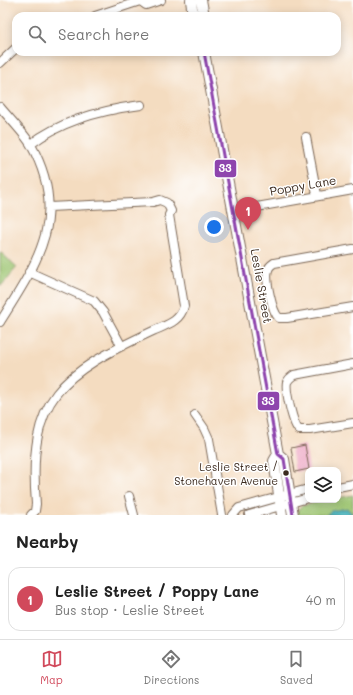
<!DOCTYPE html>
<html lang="en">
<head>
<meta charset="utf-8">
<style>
	:root { --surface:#fff; --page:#f2f2f2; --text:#222; --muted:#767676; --line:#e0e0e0; --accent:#d1495b }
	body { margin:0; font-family:Mali,sans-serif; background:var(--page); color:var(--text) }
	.controls { position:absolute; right:12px; bottom:12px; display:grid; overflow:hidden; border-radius:8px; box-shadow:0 2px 10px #0003 }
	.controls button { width:36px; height:36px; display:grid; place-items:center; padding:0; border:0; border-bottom:1px solid var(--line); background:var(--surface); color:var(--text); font:20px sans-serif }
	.you { position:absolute; left:214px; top:227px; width:14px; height:14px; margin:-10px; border:3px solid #fff; border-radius:50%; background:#1a73e8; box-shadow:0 0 0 6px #1a73e833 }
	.badge { display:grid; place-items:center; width:26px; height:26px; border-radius:50%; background:var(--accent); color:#fff; font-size:13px; font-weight:700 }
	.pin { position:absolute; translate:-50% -33px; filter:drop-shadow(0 1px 2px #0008) }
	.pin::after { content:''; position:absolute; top:21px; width:14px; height:12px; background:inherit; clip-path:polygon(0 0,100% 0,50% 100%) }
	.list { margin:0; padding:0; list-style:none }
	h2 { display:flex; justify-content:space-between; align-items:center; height:52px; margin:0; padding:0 16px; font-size:17px }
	h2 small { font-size:13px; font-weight:400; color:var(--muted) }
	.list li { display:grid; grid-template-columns:26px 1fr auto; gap:12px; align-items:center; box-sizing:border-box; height:64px; margin:0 8px 8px; padding:0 8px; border:1px solid var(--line); border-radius:12px }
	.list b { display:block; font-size:15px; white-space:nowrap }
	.list p { margin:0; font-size:13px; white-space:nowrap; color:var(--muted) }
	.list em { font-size:13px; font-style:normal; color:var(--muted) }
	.icon { flex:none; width:22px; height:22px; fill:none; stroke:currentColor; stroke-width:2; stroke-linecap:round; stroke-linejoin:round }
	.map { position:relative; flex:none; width:353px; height:515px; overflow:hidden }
	.search { position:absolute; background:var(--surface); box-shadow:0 2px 10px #0003; left:12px; right:12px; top:12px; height:44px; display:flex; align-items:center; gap:10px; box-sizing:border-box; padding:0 14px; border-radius:12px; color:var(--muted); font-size:15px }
	.sheet { height:124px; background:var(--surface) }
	nav { display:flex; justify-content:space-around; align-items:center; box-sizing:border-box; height:56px; border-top:1px solid var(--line); background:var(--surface); font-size:11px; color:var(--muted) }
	nav a { display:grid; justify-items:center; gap:2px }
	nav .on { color:var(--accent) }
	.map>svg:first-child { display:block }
	.green { fill:#9cc470; stroke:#6c7747 }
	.water { fill:#39aab4; stroke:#3a6a69 }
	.building { fill:#eb9bbc }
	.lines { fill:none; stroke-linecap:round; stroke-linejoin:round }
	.minor-casing { stroke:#7c6857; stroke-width:10 }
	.major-casing { stroke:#7c6857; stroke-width:12 }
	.minor { stroke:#fff; stroke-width:8 }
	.major { stroke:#fff; stroke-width:10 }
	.bus-1-casing { stroke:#fff; stroke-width:6 }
	.bus-1 { stroke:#8e44ad; stroke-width:3 }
	.bus-dot { fill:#3b2a1e; stroke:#fff; stroke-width:1.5 }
	.labels { text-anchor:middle; stroke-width:3; stroke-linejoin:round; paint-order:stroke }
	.bus-label { font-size:11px; fill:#3b2a1e; stroke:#fff; text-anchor:end }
	.street-label { font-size:12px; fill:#3b2a1e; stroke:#fff }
	.line-badge { stroke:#fff; stroke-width:1.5 }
	.badge-label { font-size:11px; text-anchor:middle; font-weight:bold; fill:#fff }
</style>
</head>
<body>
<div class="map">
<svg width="353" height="515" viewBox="0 0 353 515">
	<rect width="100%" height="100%" fill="#fff"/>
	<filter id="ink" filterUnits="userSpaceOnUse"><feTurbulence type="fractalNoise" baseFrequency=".025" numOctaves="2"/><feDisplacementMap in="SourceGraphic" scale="8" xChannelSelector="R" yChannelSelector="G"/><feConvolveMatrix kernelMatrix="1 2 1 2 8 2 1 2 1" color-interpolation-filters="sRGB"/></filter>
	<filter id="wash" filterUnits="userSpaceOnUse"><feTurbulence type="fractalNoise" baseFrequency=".012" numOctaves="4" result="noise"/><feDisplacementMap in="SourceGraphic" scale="16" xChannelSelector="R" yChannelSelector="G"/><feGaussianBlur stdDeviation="0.9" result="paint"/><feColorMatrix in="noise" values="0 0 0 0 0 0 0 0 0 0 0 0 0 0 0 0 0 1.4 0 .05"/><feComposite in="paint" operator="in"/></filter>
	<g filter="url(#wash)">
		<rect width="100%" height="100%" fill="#f4dcc0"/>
		<path class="green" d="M0,252L17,267L1,286L0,285Z
			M353,495V515H295L301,506L329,500H338V498Z"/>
		<path class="water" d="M347,508L353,515H326L331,511Z"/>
		<g id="blocks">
			<path class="building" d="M305,445L309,469L295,472L291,448Z"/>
		</g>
	</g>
	<g filter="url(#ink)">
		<use href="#blocks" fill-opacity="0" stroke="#7c6857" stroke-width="1"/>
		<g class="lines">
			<g class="minor-casing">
				<path id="minor" d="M142,2L146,5L161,0
					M95,16L143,0
					M0,63L16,48
					M0,107C9,118 25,134 31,145C70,215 38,262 0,322
					M306,137L317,195
					M31,144C62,120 102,110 141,105
					M234,211L353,190
					M353,249L274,263C271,265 269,266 268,270C265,279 272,312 279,318H287L353,307
					M29,272L94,301L103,312L121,345
					M353,364L294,375C291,377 289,378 287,382C285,390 293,425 299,430H310L353,423
					M195,415L204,428L209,439L222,515
					M338,487L353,484
					M129,496L134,515
					M31,515L35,511L36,504C27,397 61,374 153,331C166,325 180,322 184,306L169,215L171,211L167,203L160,200L153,202L49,207
					M233,515L239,508L308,489
					M249,515L308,498"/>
			</g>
			<g class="major-casing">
				<path id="major" d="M191,0L193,16
					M201,0L204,16
					M204,52L278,454L274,461L282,515
					M278,454L284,459L293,515"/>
			</g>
			<use href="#minor" class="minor"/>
			<use href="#major" class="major"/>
			<g class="bus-1-casing">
				<path id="bus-1" d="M204,52L278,454L284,459L293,515"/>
			</g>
			<use href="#bus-1" class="bus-1"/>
		</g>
	</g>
	<circle class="bus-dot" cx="286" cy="473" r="3.5"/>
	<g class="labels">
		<g class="bus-label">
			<text x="278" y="471">Leslie Street /<tspan x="278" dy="14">Stonehaven Avenue</tspan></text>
		</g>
		<g class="street-label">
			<text transform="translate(303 186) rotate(-10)" y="4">Poppy Lane</text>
			<text transform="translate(261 286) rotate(80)" y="4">Leslie Street</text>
		</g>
	</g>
	<g class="line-badge">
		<rect x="214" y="159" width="23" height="19" rx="4" fill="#8e44ad"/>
		<rect x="257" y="391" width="23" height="20" rx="4" fill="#8e44ad"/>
	</g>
	<g class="badge-label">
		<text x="225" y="172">33</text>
		<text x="268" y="405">33</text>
	</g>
</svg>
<div class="controls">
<button><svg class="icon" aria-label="layers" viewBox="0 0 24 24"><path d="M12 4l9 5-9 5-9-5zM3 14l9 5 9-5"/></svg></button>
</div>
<div class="you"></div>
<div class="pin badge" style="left:248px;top:230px">1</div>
<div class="search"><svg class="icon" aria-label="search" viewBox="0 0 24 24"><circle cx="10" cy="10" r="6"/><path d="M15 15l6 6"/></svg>Search here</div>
</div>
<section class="sheet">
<h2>Nearby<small></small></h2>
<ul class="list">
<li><span class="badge">1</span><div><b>Leslie Street / Poppy Lane</b><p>Bus stop · Leslie Street</p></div><em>40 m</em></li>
</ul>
</section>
<nav>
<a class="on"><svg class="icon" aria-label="map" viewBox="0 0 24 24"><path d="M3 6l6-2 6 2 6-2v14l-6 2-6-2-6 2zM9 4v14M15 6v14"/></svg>Map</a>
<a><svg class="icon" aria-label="directions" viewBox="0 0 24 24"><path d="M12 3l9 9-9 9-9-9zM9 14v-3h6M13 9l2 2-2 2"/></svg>Directions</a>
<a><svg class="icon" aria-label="saved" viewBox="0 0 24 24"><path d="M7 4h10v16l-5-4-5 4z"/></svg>Saved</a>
</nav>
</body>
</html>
